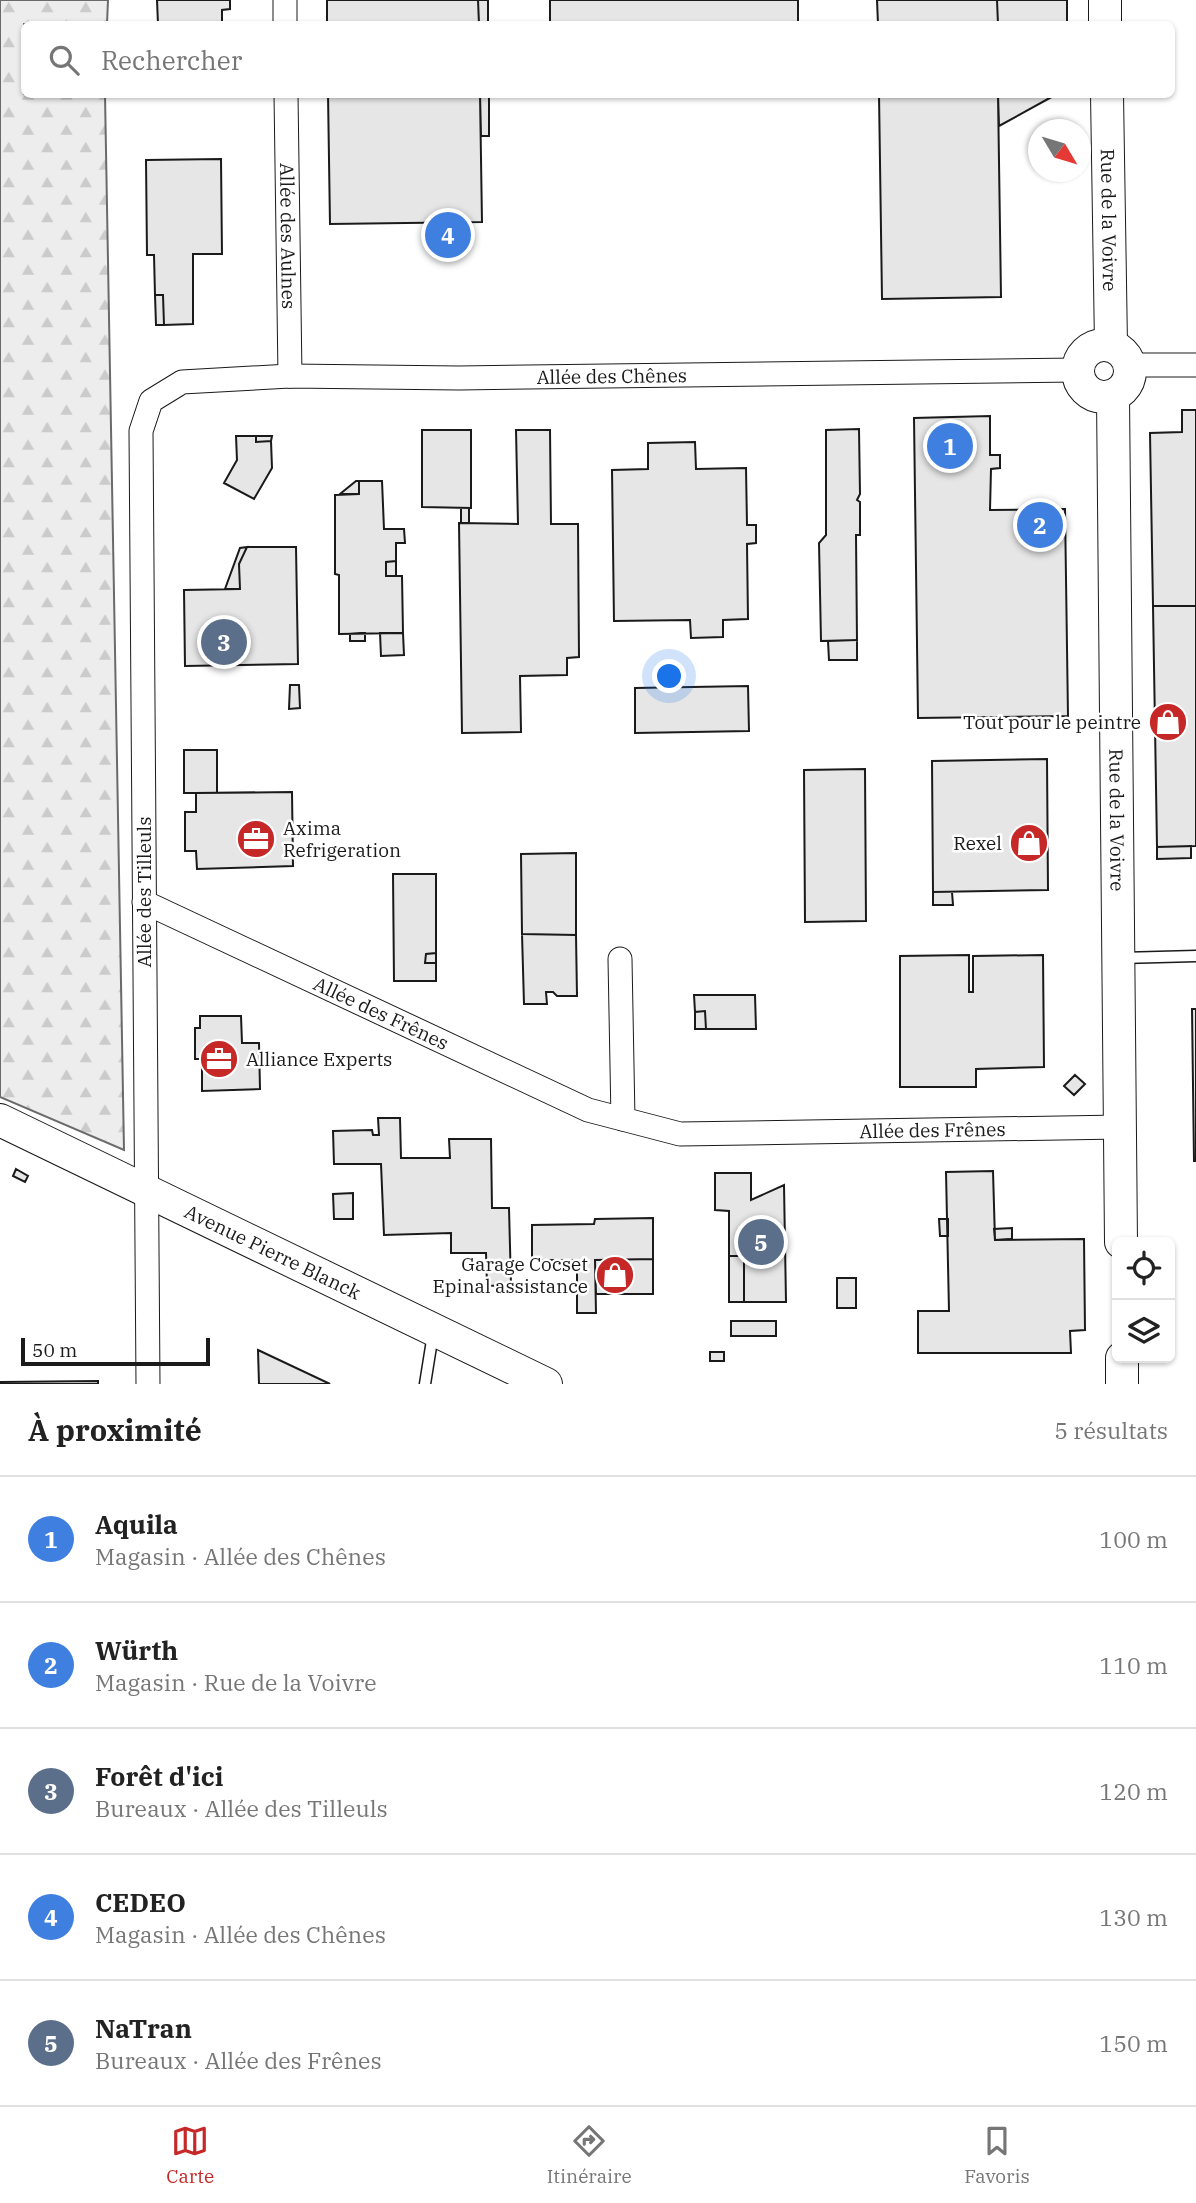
<!DOCTYPE html>
<html lang="fr">
<head>
<meta charset="utf-8">
<style>
	:root { --surface:#fff; --page:#f2f2f2; --text:#222; --muted:#767676; --line:#e0e0e0; --accent:#c62828 }
	body { margin:0; font-family:"IBM Plex Serif",serif; background:var(--page); color:var(--text) }
	.controls { position:absolute; right:21px; bottom:21px; display:grid; overflow:hidden; border-radius:10px; box-shadow:0 2px 5px #0004 }
	.controls button { width:63px; height:63px; display:grid; place-items:center; padding:0; border:0; border-bottom:2px solid var(--line); background:var(--surface); color:var(--text); font:35px sans-serif }
	.compass { position:absolute; left:1028px; top:119px; width:63px; height:63px; border-radius:50%; background:var(--surface); box-shadow:0 2px 5px #0004; rotate:128deg }
	.scale { position:absolute; left:21px; bottom:18px; width:189px; box-sizing:border-box; padding-left:7px; border:4px solid #1a1a1a; border-top:0; font-size:19px; line-height:24px; white-space:nowrap; color:#1a1a1a; -webkit-text-stroke:5px #fff; paint-order:stroke }
	.you { position:absolute; left:670px; top:677px; width:24px; height:24px; margin:-18px; border:5px solid #fff; border-radius:50%; background:#1a73e8; box-shadow:0 0 0 10px #1a73e833 }
	.badge { display:grid; place-items:center; width:46px; height:46px; border-radius:50%; background:var(--accent); color:#fff; font-size:23px; font-weight:700 }
	.pin { position:absolute; translate:-50% -50%; border:4px solid #fff; box-shadow:0 2px 7px #0006 }
	.list { margin:0; padding:0; list-style:none }
	h2 { display:flex; justify-content:space-between; align-items:center; height:91px; margin:0; padding:0 28px; font-size:30px }
	h2 small { font-size:23px; font-weight:400; color:var(--muted) }
	.list li { display:grid; grid-template-columns:46px 1fr auto; gap:21px; align-items:center; box-sizing:border-box; height:126px; padding:0 28px; border-top:2px solid var(--line) }
	.list b { display:block; font-size:26px; white-space:nowrap }
	.list p { margin:0; font-size:23px; white-space:nowrap; color:var(--muted) }
	.list em { font-size:23px; font-style:normal; color:var(--muted) }
	.icon { flex:none; width:38px; height:38px; fill:none; stroke:currentColor; stroke-width:2; stroke-linecap:round; stroke-linejoin:round }
	.map { position:relative; flex:none; width:1196px; height:1384px; overflow:hidden }
	.search { position:absolute; background:var(--surface); box-shadow:0 2px 5px #0004; left:21px; right:21px; top:21px; height:77px; display:flex; align-items:center; gap:18px; box-sizing:border-box; padding:0 24px; border-radius:10px; color:var(--muted); font-size:26px }
	.sheet { height:721px; background:var(--surface) }
	nav { display:flex; justify-content:space-around; align-items:center; box-sizing:border-box; height:98px; border-top:2px solid var(--line); background:var(--surface); font-size:19px; color:var(--muted) }
	nav a { display:grid; justify-items:center; gap:4px }
	nav .on { color:var(--accent) }
	.map>svg:first-child { display:block }
	.forest { fill:url(#forest-firs); stroke:#6a6a6a; stroke-width:2 }
	.building { fill:#e6e6e6; stroke:#1a1a1a; stroke-width:2 }
	.lines { fill:none; stroke-linecap:round; stroke-linejoin:round }
	.lane-casing { stroke:#1a1a1a; stroke-width:13 }
	.street-casing { stroke:#1a1a1a; stroke-width:25 }
	.secondary-casing { stroke:#1a1a1a; stroke-width:34 }
	.lane { stroke:#fff; stroke-width:10 }
	.street { stroke:#fff; stroke-width:23 }
	.secondary { stroke:#fff; stroke-width:32 }
	.labels { text-anchor:middle; stroke-width:5; stroke-linejoin:round; paint-order:stroke }
	.street-label { font-size:19px; fill:#1a1a1a; stroke:#fff }
	.poi-label { font-size:19px; fill:#1a1a1a; stroke:#fff; text-anchor:end }
</style>
</head>
<body>
<div class="map">
<svg width="1196" height="1384" viewBox="0 0 1196 1384">
	<defs>
		<pattern id="forest-firs" width="22" height="20" patternUnits="userSpaceOnUse" patternTransform="scale(1.75)"><rect width="22" height="20" fill="#ededed"/><path d="M5 1l3.5 6h-7zM16 11l3.5 6h-7z" fill="#cbcbcb"/></pattern>
	</defs>
	<rect width="100%" height="100%" fill="#fff"/>
	<path class="forest" d="M0,0H108L107,24H24V94L105,95L124,1150L0,1097Z"/>
	<path class="building" d="M157,0H230V9L222,10V24H158Z
		M327,0H478L479,24H327Z
		M478,0H488V24H479Z
		M550,0H798V24H550Z
		M877,0H997L998,24H878Z
		M997,0H1067V24H998Z
		M328,94H480L482,222L330,224Z
		M480,94H489V136H481Z
		M879,94H998L1001,297L882,299Z
		M998,94H1057L999,126Z
		M221,159L222,254H193V324L164,325L163,295H155L154,255H147L146,160Z
		M155,295H163L164,325H156Z
		M1182,410H1196V606H1153L1150,433L1182,432Z
		M990,416V455H1000V468L991,469L990,510L1065,509L1068,716L918,718L914,418Z
		M859,429L860,494L857,500L860,502V535H856L857,640L821,641L819,543L826,535V430Z
		M422,430H471V508L422,507Z
		M516,430H550L551,524H578L579,657L567,658V675L520,676L521,732L462,733L459,523L518,524Z
		M236,436H256V442L271,441L272,468L254,499L224,483L237,460Z
		M256,436H272L271,441L256,442Z
		M695,442L696,469L746,468L747,525H756V543L747,544L748,619L723,620V637L691,638L690,620L614,621L612,470L648,469V443Z
		M356,481H359V494H340Z
		M359,481H382L384,529H404L405,543H396V561L386,562V576H402L403,633L339,634V575L335,574V495L359,494Z
		M461,508H469V523H461Z
		M247,547H296L298,664L185,666L184,590L240,589L239,564Z
		M247,547L239,564L240,589H225L240,548Z
		M396,561V576H386V562Z
		M1153,606H1196V846L1157,847Z
		M365,633V641H350V634Z
		M380,633H403L404,655L381,656Z
		M857,640V660H829L828,641Z
		M290,685H299L300,708L289,709Z
		M748,686L749,731L635,733V688Z
		M184,750H217V793H184Z
		M1047,759L1048,890L933,892L932,761Z
		M865,769L866,921L805,922L804,770Z
		M292,792L293,866L197,869L196,851H185V812H196V793Z
		M1191,846V858L1157,859V847Z
		M576,853V935L522,934L521,854Z
		M393,874H436V953L426,954L425,963H436V981H394Z
		M933,892H952L953,905H933Z
		M522,934L576,935L577,996H557L553,992H546L547,1004H524Z
		M436,953V963H425L426,954Z
		M969,955V992H973V956L1043,955L1044,1067L976,1069V1087H900V956Z
		M694,995H755L756,1029H706L705,1011L695,1012Z
		M1192,1009H1196V1161H1194Z
		M705,1011L706,1029H695V1012Z
		M200,1016H241L242,1043H259L260,1089L202,1091V1059H195V1028H200Z
		M1075,1075L1085,1084L1074,1095L1064,1086Z
		M378,1118H400L401,1158H450L449,1139H491L492,1208H509L511,1285L487,1286L486,1253H451V1233L384,1235L381,1164H334L333,1131L372,1130L373,1135H379Z
		M16,1169L28,1176L25,1182L13,1176Z
		M993,1171L995,1240L1084,1239L1085,1330L1070,1331L1071,1353H918V1311H949L946,1172Z
		M715,1173H751V1200L784,1185L786,1302H744V1256H729V1211L715,1210Z
		M353,1193V1219H334L333,1194Z
		M653,1218V1259L595,1260L596,1313H577V1260H532V1225L594,1224L595,1219Z
		M939,1219H948V1236H940Z
		M1012,1228V1239L995,1240L994,1229Z
		M729,1256H744V1302H729Z
		M653,1259V1294H596L595,1260Z
		M837,1278H856V1308H837Z
		M731,1321H776V1336H731Z
		M258,1350L330,1384H259Z
		M710,1352H724V1361H710Z
		M98,1381V1384H0V1382Z"/>
	<g class="lines">
		<g class="lane-casing">
			<path id="lane" d="M1121,958L1196,956
				M425,1384L433,1334"/>
		</g>
		<g class="street-casing">
			<g id="street">
				<path d="M285,0V24"/>
				<path id="s1" d="M286,94L290,376"/>
				<path d="M1130,365H1196"/>
				<path id="s2" d="M144,902L588,1110L680,1134L1120,1127"/>
				<path d="M620,959L623,1119"/>
				<path id="s3" d="M148,1384L141,431L151,401L182,382L290,376L459,378L1077,370"/>
			</g>
		</g>
		<g class="secondary-casing">
			<g id="secondary">
				<path d="M1105,0V24"/>
				<path id="s4" d="M1107,94L1111,345"/>
				<circle cx="1104" cy="371" r="26"/>
				<path id="s5" d="M1113,396L1121,1242"/>
				<path id="s6" d="M0,1120L546,1384"/>
				<path d="M1122,1358V1384"/>
			</g>
		</g>
		<use href="#lane" class="lane"/>
		<use href="#street" class="street"/>
		<use href="#secondary" class="secondary"/>
	</g>
	<defs>
		<g id="shop-disc" transform="scale(2.0125)"><circle r="9.5" fill="#c62828" stroke="#fff"/><path d="M-5-2.5h2.3a2.7 3.5 0 0 1 5.4 0H5L5.5 6h-11ZM-1.5-2.5h3a1.5 2.3 0 0 0-3 0Z" fill="#fff"/></g>
		<g id="office-disc" transform="scale(2.0125)"><circle r="9.5" fill="#c62828" stroke="#fff"/><path d="M-6-3h4V-5.5h4V-3h4V5H-6ZM-1-4.5V-3h2v-1.5ZM-6 0V1H6V0Z" fill="#fff"/></g>
	</defs>
	<g fill-rule="evenodd">
		<use href="#shop-disc" x="1168" y="722"/>
		<use href="#office-disc" x="256" y="839"/>
		<use href="#shop-disc" x="1029" y="843"/>
		<use href="#office-disc" x="219" y="1059"/>
		<use href="#shop-disc" x="615" y="1275"/>
	</g>
	<g class="labels">
		<g class="street-label">
			<text dy="7" stroke="none"><textPath href="#s4" startOffset="126">Rue de la Voivre</textPath></text>
			<text dy="7" stroke="none"><textPath href="#s1" startOffset="142">Allée des Aulnes</textPath></text>
			<text dy="7" stroke="none"><textPath href="#s3" startOffset="1451">Allée des Chênes</textPath></text>
			<text dy="7" stroke="none"><textPath href="#s5" startOffset="424">Rue de la Voivre</textPath></text>
			<text transform="translate(144 892) rotate(-90)" y="7">Allée des Tilleuls</text>
			<text dy="7" stroke="none"><textPath href="#s2" startOffset="262">Allée des Frênes</textPath></text>
			<text dy="7" stroke="none"><textPath href="#s2" startOffset="838">Allée des Frênes</textPath></text>
			<text dy="7" stroke="none"><textPath href="#s6" startOffset="303">Avenue Pierre Blanck</textPath></text>
		</g>
		<g class="poi-label">
			<text x="1141" y="729">Tout pour le peintre</text>
			<text x="283" y="835" text-anchor="start">Axima<tspan x="283" dy="22">Refrigeration</tspan></text>
			<text x="1002" y="850">Rexel</text>
			<text x="246" y="1066" text-anchor="start">Alliance Experts</text>
			<text x="588" y="1271">Garage Cocset<tspan x="588" dy="22">Epinal assistance</tspan></text>
		</g>
	</g>
</svg>
<div class="controls">
<button><svg class="icon" aria-label="locate" viewBox="0 0 24 24"><circle cx="12" cy="12" r="6"/><path d="M12 2v4M12 18v4M2 12h4M18 12h4"/></svg></button>
<button><svg class="icon" aria-label="layers" viewBox="0 0 24 24"><path d="M12 4l9 5-9 5-9-5zM3 14l9 5 9-5"/></svg></button>
</div>
<svg class="compass" viewBox="-18 -18 36 36"><path d="M0-13l5 13h-10z" fill="#e53935"/><path d="M0 13l5-13h-10z" fill="#767676"/></svg>
<div class="scale">50 m</div>
<div class="you"></div>
<div class="pin badge" style="left:950px;top:446px;background:#3f7fe0">1</div>
<div class="pin badge" style="left:1040px;top:525px;background:#3f7fe0">2</div>
<div class="pin badge" style="left:224px;top:642px;background:#5c6f8a">3</div>
<div class="pin badge" style="left:448px;top:235px;background:#3f7fe0">4</div>
<div class="pin badge" style="left:761px;top:1242px;background:#5c6f8a">5</div>
<div class="search"><svg class="icon" aria-label="search" viewBox="0 0 24 24"><circle cx="10" cy="10" r="6"/><path d="M15 15l6 6"/></svg>Rechercher</div>
</div>
<section class="sheet">
<h2>À proximité<small>5 résultats</small></h2>
<ul class="list">
<li><span class="badge" style="background:#3f7fe0">1</span><div><b>Aquila</b><p>Magasin · Allée des Chênes</p></div><em>100 m</em></li>
<li><span class="badge" style="background:#3f7fe0">2</span><div><b>Würth</b><p>Magasin · Rue de la Voivre</p></div><em>110 m</em></li>
<li><span class="badge" style="background:#5c6f8a">3</span><div><b>Forêt d'ici</b><p>Bureaux · Allée des Tilleuls</p></div><em>120 m</em></li>
<li><span class="badge" style="background:#3f7fe0">4</span><div><b>CEDEO</b><p>Magasin · Allée des Chênes</p></div><em>130 m</em></li>
<li><span class="badge" style="background:#5c6f8a">5</span><div><b>NaTran</b><p>Bureaux · Allée des Frênes</p></div><em>150 m</em></li>
</ul>
</section>
<nav>
<a class="on"><svg class="icon" aria-label="map" viewBox="0 0 24 24"><path d="M3 6l6-2 6 2 6-2v14l-6 2-6-2-6 2zM9 4v14M15 6v14"/></svg>Carte</a>
<a><svg class="icon" aria-label="directions" viewBox="0 0 24 24"><path d="M12 3l9 9-9 9-9-9zM9 14v-3h6M13 9l2 2-2 2"/></svg>Itinéraire</a>
<a><svg class="icon" aria-label="saved" viewBox="0 0 24 24"><path d="M7 4h10v16l-5-4-5 4z"/></svg>Favoris</a>
</nav>
</body>
</html>
